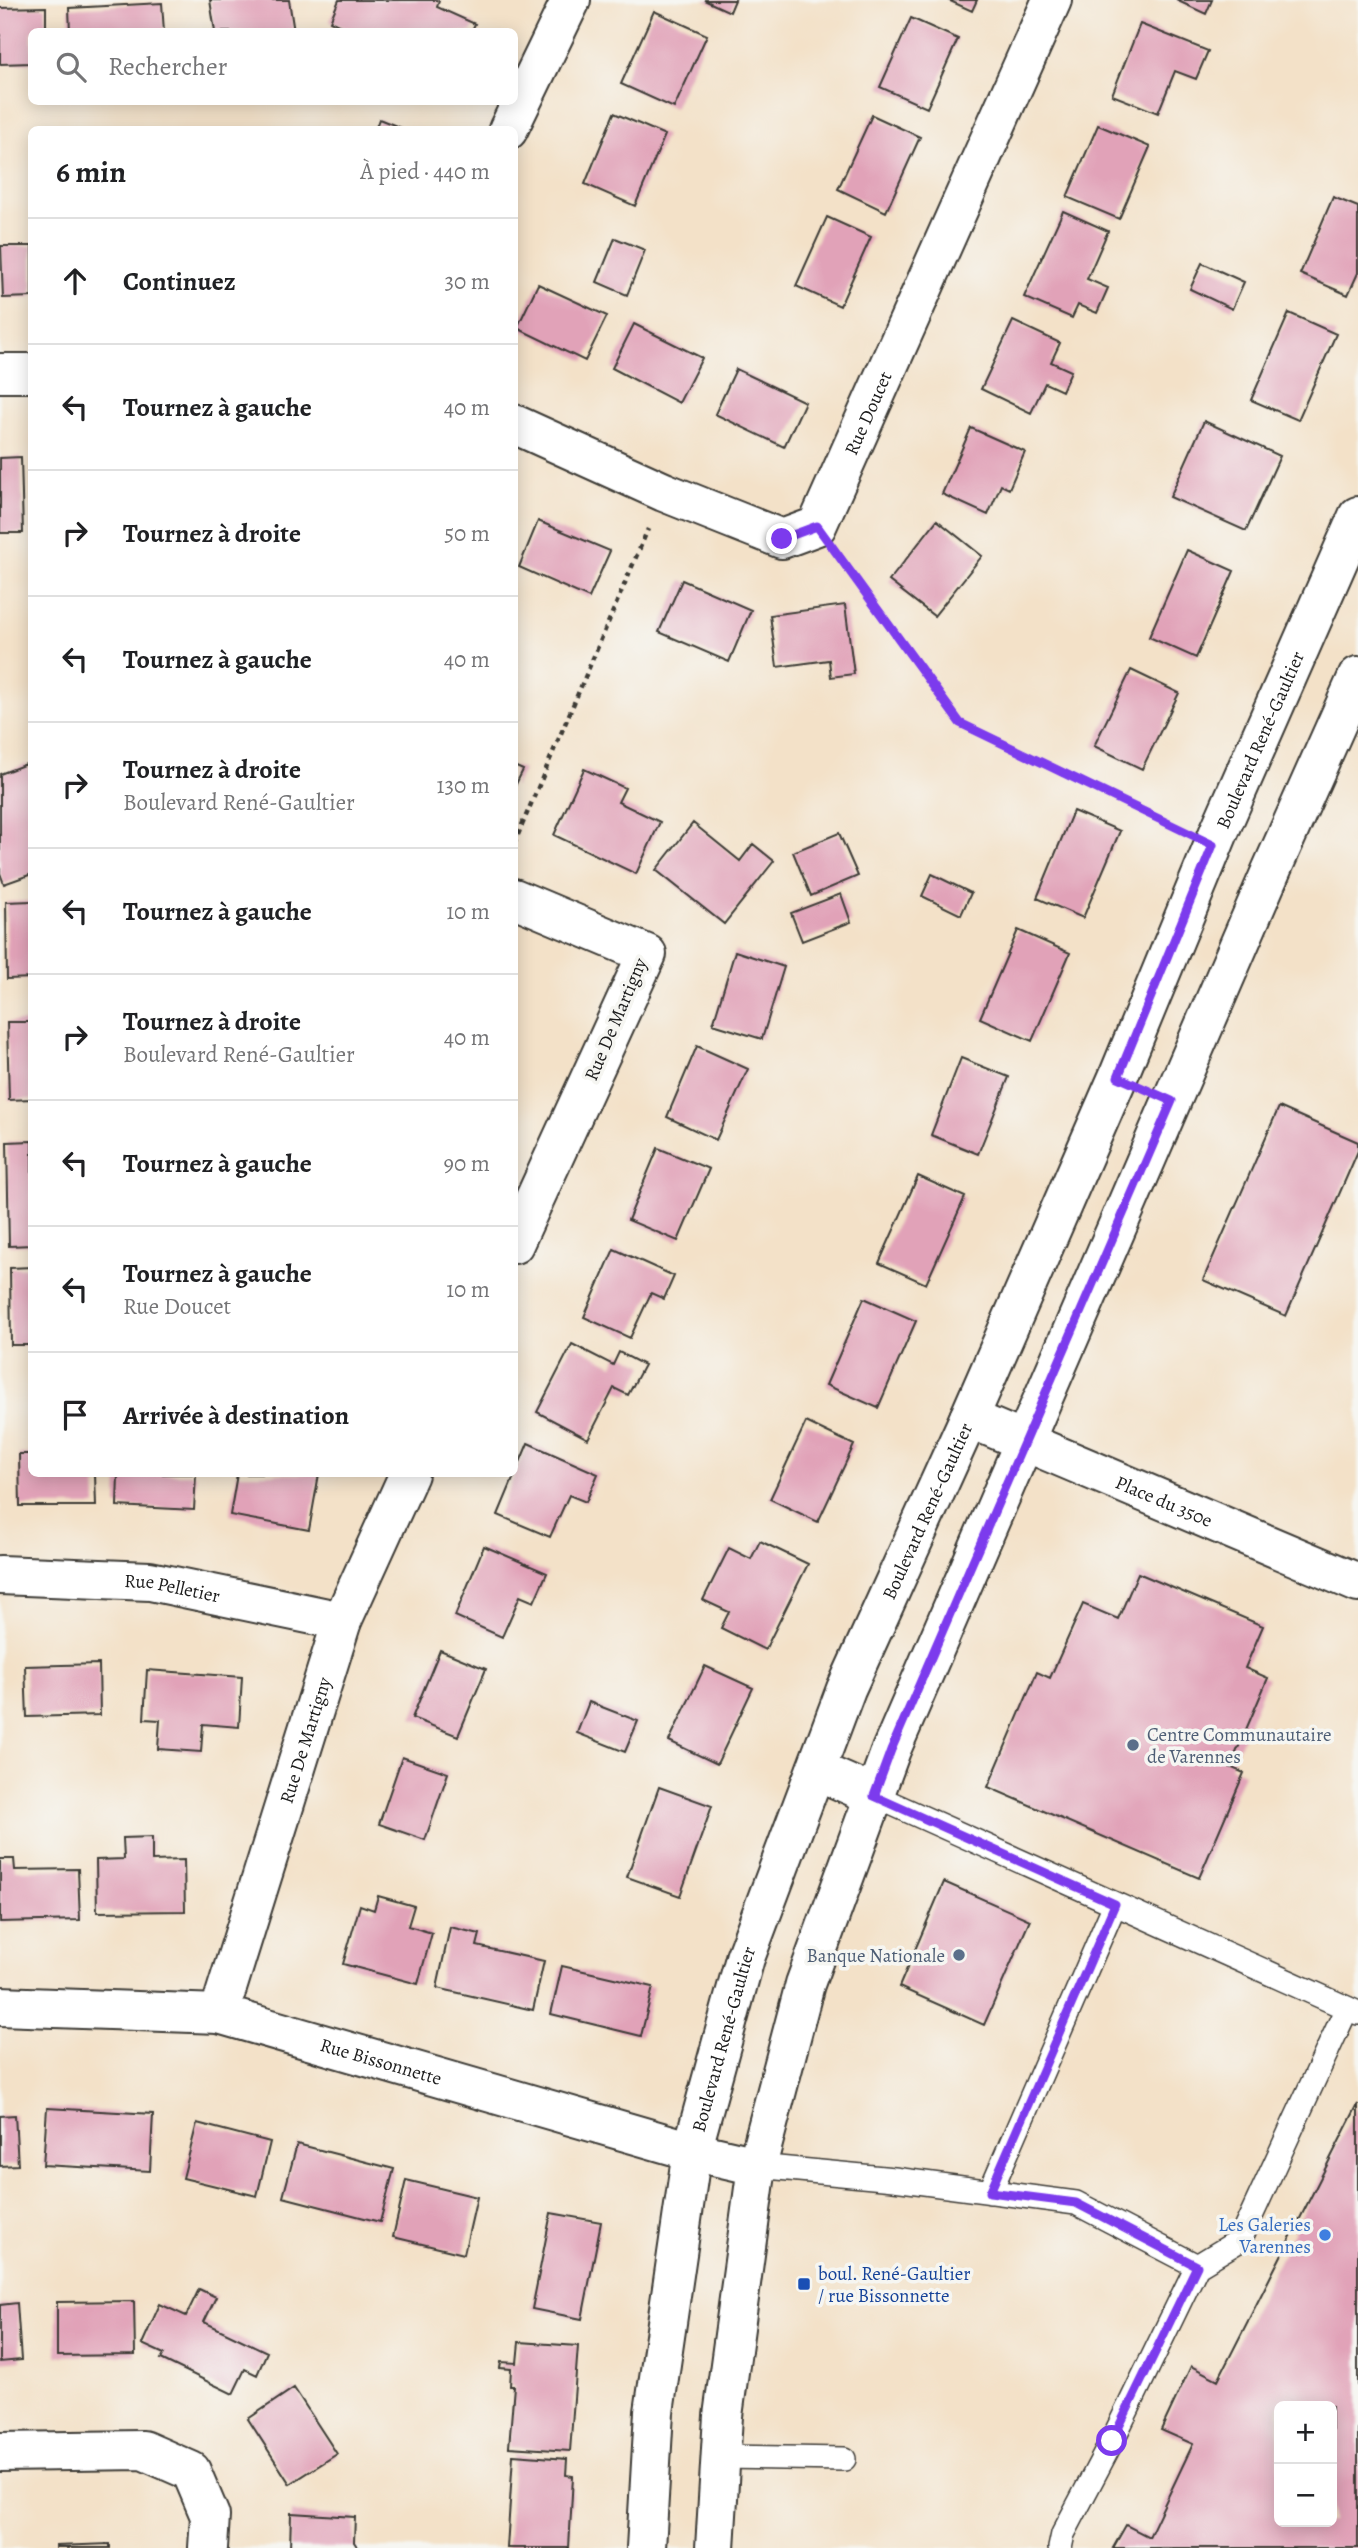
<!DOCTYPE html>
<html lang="fr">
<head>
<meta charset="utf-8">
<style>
	:root { --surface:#fff; --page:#f2f2f2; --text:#202124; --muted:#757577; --line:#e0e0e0 }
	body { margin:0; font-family:Alegreya,serif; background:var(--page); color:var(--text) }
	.controls { position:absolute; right:21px; bottom:21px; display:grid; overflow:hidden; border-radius:10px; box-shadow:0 4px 18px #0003 }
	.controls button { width:63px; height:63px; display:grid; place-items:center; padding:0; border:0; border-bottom:2px solid var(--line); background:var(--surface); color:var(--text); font:35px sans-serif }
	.stop { position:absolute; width:21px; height:21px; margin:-16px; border:5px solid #7c3aed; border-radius:50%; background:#fff }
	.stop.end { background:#7c3aed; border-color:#fff; box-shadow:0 2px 7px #0008 }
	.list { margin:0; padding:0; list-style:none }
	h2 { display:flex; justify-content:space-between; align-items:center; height:91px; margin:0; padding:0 28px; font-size:30px }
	h2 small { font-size:23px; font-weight:400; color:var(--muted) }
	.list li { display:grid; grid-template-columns:46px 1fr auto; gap:21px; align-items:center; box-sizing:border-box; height:126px; padding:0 28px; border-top:2px solid var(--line) }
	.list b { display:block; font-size:26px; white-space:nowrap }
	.list p { margin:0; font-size:23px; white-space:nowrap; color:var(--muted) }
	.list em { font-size:23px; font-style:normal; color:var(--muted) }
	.icon { flex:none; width:38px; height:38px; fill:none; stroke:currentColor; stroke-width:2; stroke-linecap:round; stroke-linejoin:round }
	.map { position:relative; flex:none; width:1358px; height:2548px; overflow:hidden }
	.search { position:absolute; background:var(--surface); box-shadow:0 4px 18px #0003; left:28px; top:28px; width:490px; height:77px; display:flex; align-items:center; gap:18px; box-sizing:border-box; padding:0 24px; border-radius:10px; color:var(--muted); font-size:26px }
	.panel { position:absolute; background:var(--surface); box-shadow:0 4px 18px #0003; left:28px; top:126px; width:490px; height:1351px; border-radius:10px }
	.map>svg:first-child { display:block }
	.building { fill:#e1a2b8; fill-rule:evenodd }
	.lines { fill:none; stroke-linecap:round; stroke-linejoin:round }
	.service-casing { stroke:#3c3a36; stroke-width:26 }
	.minor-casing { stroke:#3c3a36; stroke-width:42 }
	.tertiary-casing { stroke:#3c3a36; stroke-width:42 }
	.path { stroke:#3c3a36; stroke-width:4.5; stroke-dasharray:5 5; stroke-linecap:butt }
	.service { stroke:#fff; stroke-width:23 }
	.minor { stroke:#fff; stroke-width:38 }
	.tertiary { stroke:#fff; stroke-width:38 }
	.route { stroke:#7c3aed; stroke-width:9 }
	.service-dot { fill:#5c6f8a; stroke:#f6f6f2; stroke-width:2.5 }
	.shop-dot { fill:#3f7fe0; stroke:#f6f6f2; stroke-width:2.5 }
	.transit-dot { fill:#1a4fb4; stroke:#f6f6f2; stroke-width:2.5 }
	.labels { text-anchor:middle; stroke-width:7; stroke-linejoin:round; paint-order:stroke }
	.street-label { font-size:19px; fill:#1c1c1c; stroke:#f6f6f2 }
	.service-label { font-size:19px; fill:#4e5e75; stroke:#f6f6f2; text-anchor:start }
	.shop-label { font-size:19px; fill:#366cbe; stroke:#f6f6f2; text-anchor:end }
	.transit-label { font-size:19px; fill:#164399; stroke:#f6f6f2; text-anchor:start }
</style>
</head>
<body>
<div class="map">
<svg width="1358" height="2548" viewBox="0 0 1358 2548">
	<rect width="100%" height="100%" fill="#f6f6f2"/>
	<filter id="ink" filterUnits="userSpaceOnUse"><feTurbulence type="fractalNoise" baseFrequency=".0143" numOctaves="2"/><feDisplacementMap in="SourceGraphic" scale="14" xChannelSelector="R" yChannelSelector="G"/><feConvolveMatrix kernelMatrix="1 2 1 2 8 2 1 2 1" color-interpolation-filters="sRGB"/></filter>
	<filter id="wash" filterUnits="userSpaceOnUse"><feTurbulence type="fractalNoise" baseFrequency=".00686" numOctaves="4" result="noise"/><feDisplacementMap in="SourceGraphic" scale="28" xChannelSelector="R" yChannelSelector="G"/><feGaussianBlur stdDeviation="1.57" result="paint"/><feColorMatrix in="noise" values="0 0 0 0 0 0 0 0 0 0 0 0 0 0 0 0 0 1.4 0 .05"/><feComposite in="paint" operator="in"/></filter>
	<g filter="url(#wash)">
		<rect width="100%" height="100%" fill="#f3e1c8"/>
		<g id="blocks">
			<path class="building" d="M210,0H289L294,32H215Z
				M339,0H436L439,1L437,7L475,24L471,32H353L330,21Z
				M704,0H735L730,12Z
				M948,0H977L972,11Z
				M1176,0H1212L1206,14Z
				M162,3L164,32H70L69,8Z
				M46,7V32H32V63L0,64V8Z
				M654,11L707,35L674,108L621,84Z
				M911,18L958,39L927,108L880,87Z
				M1140,24L1208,51L1196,79L1175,71L1158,113L1112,95Z
				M614,113L665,135L635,206L585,184Z
				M872,115L920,137L886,212L838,189Z
				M379,119L404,129V130H375Z
				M1098,125L1150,147L1119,219L1067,197Z
				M1333,197L1358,207V273L1348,295L1300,274Z
				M1063,211L1108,231L1087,279L1108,288L1097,313L1078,305L1072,318L1024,297Z
				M827,217L871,237L840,306L796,286Z
				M615,238L645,250L627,295L597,282Z
				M1,246H32V297L3,298Z
				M1202,263L1244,282L1232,309L1190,289Z
				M538,284L607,316L585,361L517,328Z
				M1289,313L1336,334L1298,420L1251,400Z
				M1013,321L1060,343L1051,362L1071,371L1062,391L1045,383L1031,413L981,389Z
				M634,324L702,358L679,403L612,368Z
				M736,369L805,402L784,447L715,414Z
				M1204,421L1280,456L1246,531L1170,497Z
				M971,428L1025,452L1009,489L1001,485L988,515L942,494Z
				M21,457L23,533H0V458Z
				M937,520L982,556L934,616L889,581Z
				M538,521L610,551L589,598L519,567Z
				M1187,550L1234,571L1196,658L1149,637Z
				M682,580L751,610L729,662L659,632Z
				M845,605L854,674L831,677L829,660L777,667L770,615Z
				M1131,670L1179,693L1142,769L1094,746Z
				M26,764L32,779V874L4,884L0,873V774Z
				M514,766L523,770L514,788Z
				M584,769L625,788L618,802L660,822L636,874L554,835Z
				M1073,811L1120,831L1083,918L1037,898Z
				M693,823L740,861L753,844L774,861L724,924L656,870Z
				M839,833L858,876L811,896L793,852Z
				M932,874L971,893L961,915L922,896Z
				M841,894L851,922L802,941L791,913Z
				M32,901V978L7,979L6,902Z
				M1018,930L1070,953L1032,1041L980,1018Z
				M735,951L784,967L762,1039L713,1024Z
				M7,1022H32V1099L9,1100Z
				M697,1046L748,1069L716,1140L667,1117Z
				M961,1058L1009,1077L978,1154L931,1135Z
				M1279,1107L1358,1142V1151L1286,1316L1203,1280Z
				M32,1141V1245L9,1246L7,1142Z
				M658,1148L709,1169L678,1241L628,1220Z
				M918,1176L965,1197L926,1284L879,1263Z
				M614,1249L674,1276L664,1299L651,1293L630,1338L584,1317Z
				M32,1267V1345H11L10,1268Z
				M864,1298L916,1321L878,1408L826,1385Z
				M572,1344L613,1365L619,1352L644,1365L628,1395L614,1388L588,1439L537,1412Z
				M806,1422L854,1445L818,1522L770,1499Z
				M528,1443L598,1474L586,1502L569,1495L550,1537L498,1515Z
				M19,1454H32V1474H95L96,1506H20Z
				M118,1474H196L194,1510L117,1506Z
				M237,1474H319L309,1530L230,1515Z
				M760,1541L808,1564L765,1650L721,1628L729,1612L703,1600L729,1548L751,1559Z
				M484,1546L547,1573L534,1602L520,1596L502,1637L455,1616Z
				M1138,1573L1263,1626L1245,1668L1268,1678L1230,1767L1244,1773L1199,1878L988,1787L1037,1672L1050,1678L1083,1604L1118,1619Z
				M440,1650L486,1669L458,1736L412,1718Z
				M99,1664L100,1715L27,1717L25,1666Z
				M705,1666L753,1688L717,1764L669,1741Z
				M147,1670L242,1677L239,1727L203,1724L201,1752L158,1749L160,1720L144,1719Z
				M589,1702L638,1721L625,1752L577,1733Z
				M402,1757L448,1773L425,1840L379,1824Z
				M659,1787L712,1806L680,1896L627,1877Z
				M152,1837V1861L184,1860L185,1911L97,1912L96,1860L124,1859L123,1838Z
				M0,1859H14L15,1870L78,1869L80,1920L0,1922Z
				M944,1882L1030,1920L984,2025L899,1987Z
				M378,1896L414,1906L408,1926L432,1933L418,1984L343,1964L360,1905L374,1910Z
				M450,1927L480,1934L477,1946L544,1961L533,2010L437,1988Z
				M562,1966L653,1987L641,2036L551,2014Z
				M1358,2104V2548H1113L1126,2525L1149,2537L1193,2444L1161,2430L1191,2366L1218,2380ZM1279,2406H1332V2522H1279Z
				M47,2108L153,2114L150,2171L43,2165Z
				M15,2115L18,2165L0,2166V2116Z
				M197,2123L270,2142L257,2196L183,2178Z
				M297,2144L394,2169L380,2222L283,2197Z
				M406,2180L477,2197L464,2254L393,2237Z
				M551,2213L601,2222L582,2319L532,2309Z
				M199,2289L216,2297L204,2322L267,2352L257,2375L245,2369L233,2394L161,2359L164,2354L142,2344L160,2304L186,2316Z
				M134,2301L135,2355L57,2356V2302Z
				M17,2303L21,2360L0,2362V2305Z
				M519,2342L578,2346L570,2451L509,2447L514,2386H510L511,2369L500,2368L501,2362L517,2363Z
				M294,2388L337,2454L290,2484L248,2419Z
				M513,2455L567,2459L566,2475L573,2476L569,2548H507Z
				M291,2513L355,2517L354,2542L358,2548H290Z
				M110,2544V2548H56V2546Z"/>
		</g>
	</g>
	<g filter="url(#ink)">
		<use href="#blocks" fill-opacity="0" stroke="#3c3a36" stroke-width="2"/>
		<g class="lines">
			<g class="service-casing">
				<path id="service" d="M875,1796L1358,2013
					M757,2166L894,2179L1076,2203L1197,2266
					M990,2192L1115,1904
					M721,2457L844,2459
					M1060,2548L1063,2534L1112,2441L1197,2266L1240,2240L1347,2008"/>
			</g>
			<g class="minor-casing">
				<g id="minor">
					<path d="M508,130L571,0"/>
					<path d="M0,373H32"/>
					<path id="s1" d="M514,424L664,492L782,539L817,526L1052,0"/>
					<path d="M514,898L647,954L514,1244"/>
					<path id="s2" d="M969,1418L1358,1583"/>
					<path id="s3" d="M0,1575L150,1581L342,1621"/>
					<path id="s4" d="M0,2006L219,2014L692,2151L757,2166"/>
					<path id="s5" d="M219,2014L342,1621L409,1474"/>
					<path d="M0,2452L143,2450L191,2471L210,2516L208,2548"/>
				</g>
			</g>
			<g class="tertiary-casing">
				<g id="tertiary">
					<path d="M816,1770L875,1796"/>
					<path id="s6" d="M646,2548L654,2412L692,2151L745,1958L846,1689L969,1418L1118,1077L1219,832L1358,516"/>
					<path d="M715,2548L723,2416L757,2166L805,1984L891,1750L1271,871L1358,676"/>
				</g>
			</g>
			<path class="path" d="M840,557L960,723L1178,828
				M514,844L648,529"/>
			<use href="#service" class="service"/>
			<use href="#minor" class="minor"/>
			<use href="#tertiary" class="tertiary"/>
		</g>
	</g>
	<g class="lines" filter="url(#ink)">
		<path class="route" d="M782,539L817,526L960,723L1213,845L1118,1077L1172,1101L891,1750L874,1796L1115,1904L990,2192L1076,2203L1197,2266L1112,2441"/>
	</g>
	<g class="service-dot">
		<circle cx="1133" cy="1745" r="7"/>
		<circle cx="959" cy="1955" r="7"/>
	</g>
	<circle class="shop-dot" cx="1325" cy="2235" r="7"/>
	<rect class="transit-dot" x="797" y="2277" width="14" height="14" rx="3.5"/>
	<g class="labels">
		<g class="street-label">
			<text dy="7" stroke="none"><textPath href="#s1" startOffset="453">Rue Doucet</textPath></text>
			<text dy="7" stroke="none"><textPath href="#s6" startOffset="1923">Boulevard René-Gaultier</textPath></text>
			<text transform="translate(615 1019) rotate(-67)" y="7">Rue De Martigny</text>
			<text dy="7" stroke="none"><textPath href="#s2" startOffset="212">Place du 350e</textPath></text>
			<text dy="7" stroke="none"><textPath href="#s6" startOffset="1083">Boulevard René-Gaultier</textPath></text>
			<text dy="7" stroke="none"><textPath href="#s3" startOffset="173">Rue Pelletier</textPath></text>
			<text dy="7" stroke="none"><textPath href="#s5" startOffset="287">Rue De Martigny</textPath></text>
			<text dy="7" stroke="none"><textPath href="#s6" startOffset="516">Boulevard René-Gaultier</textPath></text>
			<text dy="7" stroke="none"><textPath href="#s4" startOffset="388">Rue Bissonnette</textPath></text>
		</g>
		<g class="service-label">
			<text x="1147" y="1741">Centre Communautaire<tspan x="1147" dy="22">de Varennes</tspan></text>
			<text x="945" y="1962" text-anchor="end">Banque Nationale</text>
		</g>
		<g class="shop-label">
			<text x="1311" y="2231">Les Galeries<tspan x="1311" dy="22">Varennes</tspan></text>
		</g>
		<g class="transit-label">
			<text x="818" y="2280">boul. René-Gaultier<tspan x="818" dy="22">/ rue Bissonnette</tspan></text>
		</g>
	</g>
</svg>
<div class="controls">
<button>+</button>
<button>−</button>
</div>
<div class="stop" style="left:1112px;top:2441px"></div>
<div class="stop end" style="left:782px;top:539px"></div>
<div class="search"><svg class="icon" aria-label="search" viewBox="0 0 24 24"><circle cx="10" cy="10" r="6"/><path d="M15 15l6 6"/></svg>Rechercher</div>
<section class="panel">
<h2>6 min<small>À pied · 440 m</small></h2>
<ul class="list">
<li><svg class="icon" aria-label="ahead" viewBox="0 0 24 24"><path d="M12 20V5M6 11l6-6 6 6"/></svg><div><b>Continuez</b></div><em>30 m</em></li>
<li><svg class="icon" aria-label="left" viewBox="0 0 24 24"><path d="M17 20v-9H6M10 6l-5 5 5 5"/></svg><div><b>Tournez à gauche</b></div><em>40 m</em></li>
<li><svg class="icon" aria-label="right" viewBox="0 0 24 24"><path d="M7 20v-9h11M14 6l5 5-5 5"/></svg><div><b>Tournez à droite</b></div><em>50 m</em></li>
<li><svg class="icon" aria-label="left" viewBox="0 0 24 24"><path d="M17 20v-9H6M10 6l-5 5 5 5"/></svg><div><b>Tournez à gauche</b></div><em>40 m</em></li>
<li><svg class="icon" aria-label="right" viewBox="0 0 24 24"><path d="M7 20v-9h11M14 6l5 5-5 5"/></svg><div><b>Tournez à droite</b><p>Boulevard René-Gaultier</p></div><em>130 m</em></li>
<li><svg class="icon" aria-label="left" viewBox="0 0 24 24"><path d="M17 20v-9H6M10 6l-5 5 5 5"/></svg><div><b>Tournez à gauche</b></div><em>10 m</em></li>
<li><svg class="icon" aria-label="right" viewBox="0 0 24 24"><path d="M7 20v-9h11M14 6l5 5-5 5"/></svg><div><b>Tournez à droite</b><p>Boulevard René-Gaultier</p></div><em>40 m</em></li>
<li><svg class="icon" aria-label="left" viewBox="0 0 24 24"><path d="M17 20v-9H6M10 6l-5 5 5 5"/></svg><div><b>Tournez à gauche</b></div><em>90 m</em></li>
<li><svg class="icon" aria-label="left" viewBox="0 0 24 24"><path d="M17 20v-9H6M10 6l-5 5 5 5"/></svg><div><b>Tournez à gauche</b><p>Rue Doucet</p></div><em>10 m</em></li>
<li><svg class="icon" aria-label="arrive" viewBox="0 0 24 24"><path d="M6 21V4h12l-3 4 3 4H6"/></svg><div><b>Arrivée à destination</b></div></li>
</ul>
</section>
</div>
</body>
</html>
